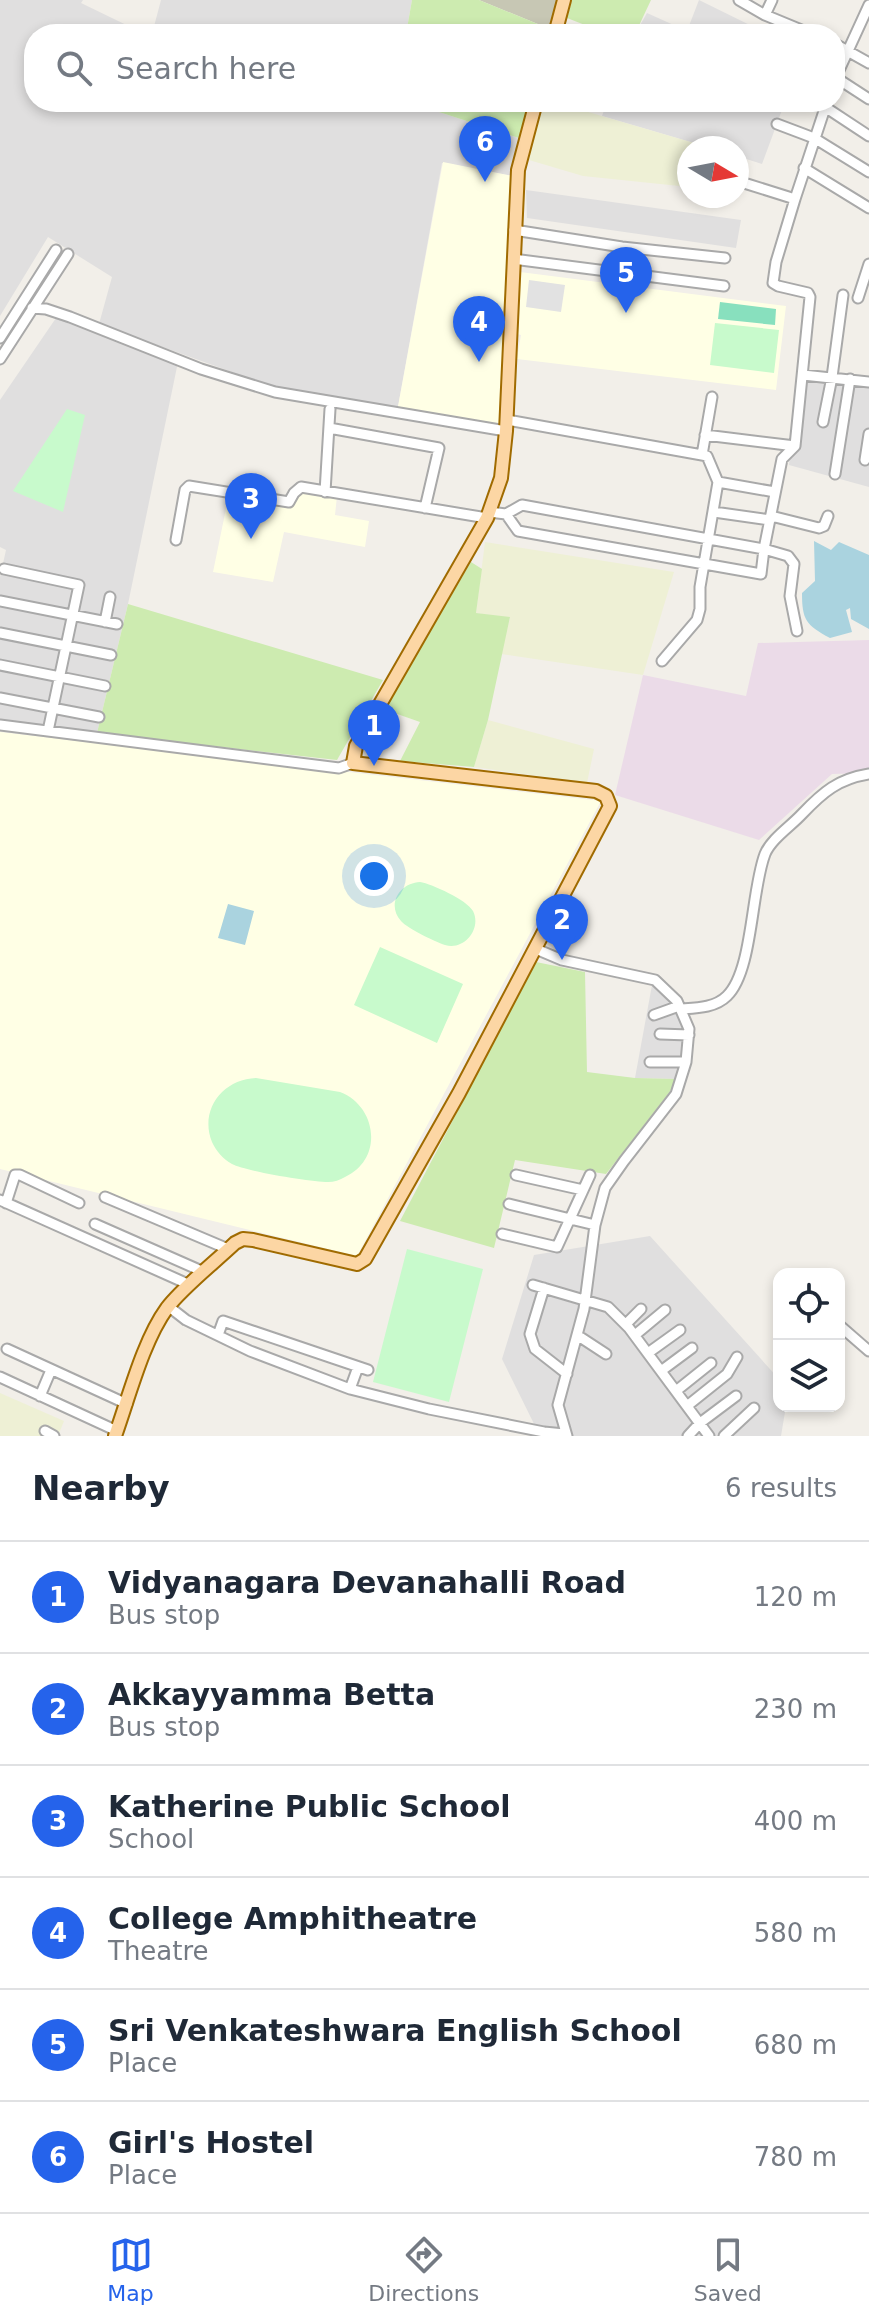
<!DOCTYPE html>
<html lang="en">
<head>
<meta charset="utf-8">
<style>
	:root { --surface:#fff; --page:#f6f6f7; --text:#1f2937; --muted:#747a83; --line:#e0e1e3; --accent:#2563eb }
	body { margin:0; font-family:"DejaVu Sans",sans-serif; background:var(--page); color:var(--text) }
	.controls { position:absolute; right:24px; bottom:24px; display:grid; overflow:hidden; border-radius:16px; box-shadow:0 4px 12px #0003 }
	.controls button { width:72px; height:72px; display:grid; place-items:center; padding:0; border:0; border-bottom:2px solid var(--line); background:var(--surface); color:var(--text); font:40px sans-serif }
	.compass { position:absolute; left:677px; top:136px; width:72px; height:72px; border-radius:50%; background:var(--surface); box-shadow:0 4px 12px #0003; rotate:100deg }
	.you { position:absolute; left:374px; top:876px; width:28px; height:28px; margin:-20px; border:6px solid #fff; border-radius:50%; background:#1a73e8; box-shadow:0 0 0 12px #1a73e833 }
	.badge { display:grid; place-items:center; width:52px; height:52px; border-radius:50%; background:var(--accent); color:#fff; font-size:26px; font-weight:700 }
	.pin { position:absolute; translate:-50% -66px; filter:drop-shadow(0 2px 4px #0008) }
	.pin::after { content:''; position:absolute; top:42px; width:28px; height:24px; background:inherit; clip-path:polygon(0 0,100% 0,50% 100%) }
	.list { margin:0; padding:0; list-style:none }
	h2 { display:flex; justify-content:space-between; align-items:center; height:104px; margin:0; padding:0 32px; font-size:34px }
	h2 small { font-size:26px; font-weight:400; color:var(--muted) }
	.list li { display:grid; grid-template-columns:52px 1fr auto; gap:24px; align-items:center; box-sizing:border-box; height:112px; padding:0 32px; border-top:2px solid var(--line) }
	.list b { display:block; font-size:30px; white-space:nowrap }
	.list p { margin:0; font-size:26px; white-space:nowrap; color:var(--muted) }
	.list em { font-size:26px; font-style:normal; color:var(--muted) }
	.icon { flex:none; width:44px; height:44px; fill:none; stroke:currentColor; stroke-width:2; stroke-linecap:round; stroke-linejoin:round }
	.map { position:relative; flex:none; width:869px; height:1436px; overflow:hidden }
	.search { position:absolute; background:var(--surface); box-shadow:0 4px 12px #0003; left:24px; right:24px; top:24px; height:88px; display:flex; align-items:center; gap:20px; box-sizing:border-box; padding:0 28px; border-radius:32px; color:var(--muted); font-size:30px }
	.sheet { height:776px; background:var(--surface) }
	nav { display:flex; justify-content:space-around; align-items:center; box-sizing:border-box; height:112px; border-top:2px solid var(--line); background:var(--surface); font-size:22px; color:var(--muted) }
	nav a { display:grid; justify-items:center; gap:4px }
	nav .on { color:var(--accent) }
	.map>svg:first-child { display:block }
	.residential { fill:#e0dfdf }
	.industrial { fill:#ebdbe8 }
	.education { fill:#ffffe5 }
	.construction { fill:#c7c7b4 }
	.farmland { fill:#eef0d5 }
	.grass { fill:#cdebb0 }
	.park { fill:#c8facc }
	.pitch { fill:#88e0be }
	.parking { fill:#e2e2e2 }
	.water { fill:#aad3df }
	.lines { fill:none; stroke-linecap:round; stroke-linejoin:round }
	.minor-casing { stroke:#a9a9a9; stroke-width:13 }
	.major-casing { stroke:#a06b00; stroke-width:16 }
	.minor { stroke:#fff; stroke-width:9 }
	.major { stroke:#fcd6a4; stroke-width:12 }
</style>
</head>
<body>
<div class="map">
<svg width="869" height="1436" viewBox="0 0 869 1436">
	<rect width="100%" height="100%" fill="#f2efe9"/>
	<path class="residential" d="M0,0H83L81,3L145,34H34V102H408L519,138L513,176L442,163L397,412L279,389L99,324L112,277L48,237L0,316Z
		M161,0H412L406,34H152Z
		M699,0L768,34H635L647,13L687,31Z
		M607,102H785L762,164L737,156V148H711L602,116Z
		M526,190L741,220L736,248L527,218Z
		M56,318L178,362L128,604L97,733L0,720V577L6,550L0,547V400Z
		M797,371L842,373L869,378V487L789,465Z
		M652,985L665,994L675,1005L686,1030L685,1054L677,1079L635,1078Z
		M650,1236L779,1379V1406H786L781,1436H540L502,1359L534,1255Z"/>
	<path class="industrial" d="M869,640V773L832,774L759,840L615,795L643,675L746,696L758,643Z"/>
	<path class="education" d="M443,162L513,176L500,427L397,412Z
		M520,272L786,306L776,390L517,359L521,335L517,334Z
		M301,491L337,496L335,515L369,521L365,547L284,532L273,582L213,572L228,499L291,507Z
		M0,732L601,801L357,1256L0,1169Z"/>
	<path class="construction" d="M479,0H557L550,29Z"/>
	<path class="farmland" d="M541,102H554L711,148H689V187L583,176L529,160Z
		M485,542L674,572L643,675L501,654L510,618L476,613Z
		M488,720L594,749L587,783L474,767Z
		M0,1393L64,1421L58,1436H0Z"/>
	<path class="grass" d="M412,0H479L550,29L549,34H406Z
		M572,0H651L635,34H608L567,18Z
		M408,102H529L519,138Z
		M471,562L482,569L476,613L510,617L488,720L474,767L400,761L420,722L383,709Z
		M128,604L383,680L337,760L97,733Z
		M536,962L585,972L587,1072L635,1078L677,1079L669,1093L606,1174L515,1160L494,1248L400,1221Z"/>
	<path class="park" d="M715,323L779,330L774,373L710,365Z
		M67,409L85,415L63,512L13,491Z
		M420,882C432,884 467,900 473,911C482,929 464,951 445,945C434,941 408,929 401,921C386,904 400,883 420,882Z
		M380,947L463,984L437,1043L354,1005Z
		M256,1078L340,1092C377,1106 384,1159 345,1177C340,1180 334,1182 328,1182C311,1182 245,1171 232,1164C223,1159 216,1151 212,1142C199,1110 223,1079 256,1078Z
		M407,1249L483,1269L449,1402L373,1382Z"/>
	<path class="pitch" d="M720,302L776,309L775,325L718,319Z"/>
	<path class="parking" d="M529,280L565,285L561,312L526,307Z"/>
	<path class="water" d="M814,541L831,550L839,542L869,555V629L851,619L850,608L846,610L852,632L830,638C806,625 802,620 802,593L815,581Z
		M228,904L254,911L245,945L218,938Z"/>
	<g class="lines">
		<g class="minor-casing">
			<path id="minor" d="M739,0L765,15L811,34
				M765,15L772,0
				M835,44L869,63
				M835,77L869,99
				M835,79L869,5
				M825,107L869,136
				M777,124L814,138L869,172
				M804,168L869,208
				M744,183L795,199
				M514,230L622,247L725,258
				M513,259L724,286
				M858,298L869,264
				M32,308L46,309L70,317L201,369L275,392L506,431
				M0,338L56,250
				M0,359L68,254
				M803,375L869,382
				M507,420L702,455L707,456L718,482L775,492
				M823,422L832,377L843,295
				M329,428L439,448L425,508
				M705,435L795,446
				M702,455L712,397
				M865,460L869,434
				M835,474L850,379
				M325,492L330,409
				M489,512L506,514L522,505L764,549L782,459L795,446L810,297L808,293L778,286L773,283L776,262L795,199L827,102
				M714,512L770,520
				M506,514L518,531L761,574L764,549L788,556L794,564L790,596L797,631
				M771,516L819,528L824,526L828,516
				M176,540L185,490L189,486L289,502L294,493L301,487L487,518
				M4,569L79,585L48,731
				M0,601L117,624
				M105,622L110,597
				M0,633L111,655
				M662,661L697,620L700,609V587L718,482
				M0,665L105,686
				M0,698L99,717
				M0,725L339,768L353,763
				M536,949L562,960L655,980L677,1001L689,1029L686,1062L676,1094L624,1161L605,1188L595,1225L584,1309L558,1405L567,1436
				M681,1009C696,1008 715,1008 727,996C753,971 751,890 765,854C771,839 791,826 802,814C823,792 838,779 869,774
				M654,1015L679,1006
				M660,1034L689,1035
				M650,1062H686
				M516,1175L583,1190
				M105,1197L228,1249
				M0,1200L190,1285
				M6,1203L15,1175H20L79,1203
				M509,1204L595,1225
				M95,1224L204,1272
				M502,1234L557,1247L590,1175
				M533,1285L608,1307L629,1328L709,1436
				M544,1288L530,1334L535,1349L567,1374
				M168,1306L186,1320L250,1351L350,1389L429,1409L544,1432L564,1434
				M626,1324L641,1309
				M839,1325L869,1351
				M218,1335L223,1321L368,1370
				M577,1335L606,1354
				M635,1335L665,1310
				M7,1349L127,1404
				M648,1353L680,1330
				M661,1371L692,1348
				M0,1377L117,1431
				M350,1389L358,1367
				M676,1391L711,1363
				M40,1396L51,1370
				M687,1406L727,1374L737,1357
				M45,1431L54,1436
				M688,1436L700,1423L736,1396
				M724,1436L754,1408"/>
		</g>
		<g class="major-casing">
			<path id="major" d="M555,34L564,0
				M115,1436C129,1397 143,1341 167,1308C183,1287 215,1262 235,1243L243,1239L253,1240L357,1264L365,1259L459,1093L610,806L606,796L596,791L353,763L356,746L487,518L501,478L506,431L518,170L536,102"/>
		</g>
		<use href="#minor" class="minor"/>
		<use href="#major" class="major"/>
	</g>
</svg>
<div class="controls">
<button><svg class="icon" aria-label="locate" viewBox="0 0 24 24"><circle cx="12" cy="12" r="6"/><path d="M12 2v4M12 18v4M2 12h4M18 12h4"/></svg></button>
<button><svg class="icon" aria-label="layers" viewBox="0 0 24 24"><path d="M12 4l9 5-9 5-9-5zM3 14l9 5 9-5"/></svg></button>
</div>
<svg class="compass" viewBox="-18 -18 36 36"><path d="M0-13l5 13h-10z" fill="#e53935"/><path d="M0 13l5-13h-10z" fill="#747a83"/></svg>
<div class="you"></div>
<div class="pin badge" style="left:374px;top:766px">1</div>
<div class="pin badge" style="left:562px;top:960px">2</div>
<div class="pin badge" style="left:251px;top:539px">3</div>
<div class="pin badge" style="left:479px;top:362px">4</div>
<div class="pin badge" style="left:626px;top:313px">5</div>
<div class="pin badge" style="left:485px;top:182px">6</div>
<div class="search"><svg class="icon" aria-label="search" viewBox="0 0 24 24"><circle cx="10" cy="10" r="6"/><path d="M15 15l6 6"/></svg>Search here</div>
</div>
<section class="sheet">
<h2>Nearby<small>6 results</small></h2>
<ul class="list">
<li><span class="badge">1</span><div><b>Vidyanagara Devanahalli Road</b><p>Bus stop</p></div><em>120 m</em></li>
<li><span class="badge">2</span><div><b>Akkayyamma Betta</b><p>Bus stop</p></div><em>230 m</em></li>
<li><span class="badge">3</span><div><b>Katherine Public School</b><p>School</p></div><em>400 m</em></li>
<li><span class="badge">4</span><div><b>College Amphitheatre</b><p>Theatre</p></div><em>580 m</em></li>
<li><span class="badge">5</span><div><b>Sri Venkateshwara English School</b><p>Place</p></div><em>680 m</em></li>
<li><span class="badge">6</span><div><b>Girl's Hostel</b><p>Place</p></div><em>780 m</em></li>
</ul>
</section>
<nav>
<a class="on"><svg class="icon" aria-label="map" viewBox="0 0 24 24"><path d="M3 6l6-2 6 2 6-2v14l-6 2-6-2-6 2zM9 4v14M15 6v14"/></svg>Map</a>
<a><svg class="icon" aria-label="directions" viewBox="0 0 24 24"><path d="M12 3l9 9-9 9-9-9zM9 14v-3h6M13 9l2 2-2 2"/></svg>Directions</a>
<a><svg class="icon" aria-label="saved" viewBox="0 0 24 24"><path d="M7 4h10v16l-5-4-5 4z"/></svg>Saved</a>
</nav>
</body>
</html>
